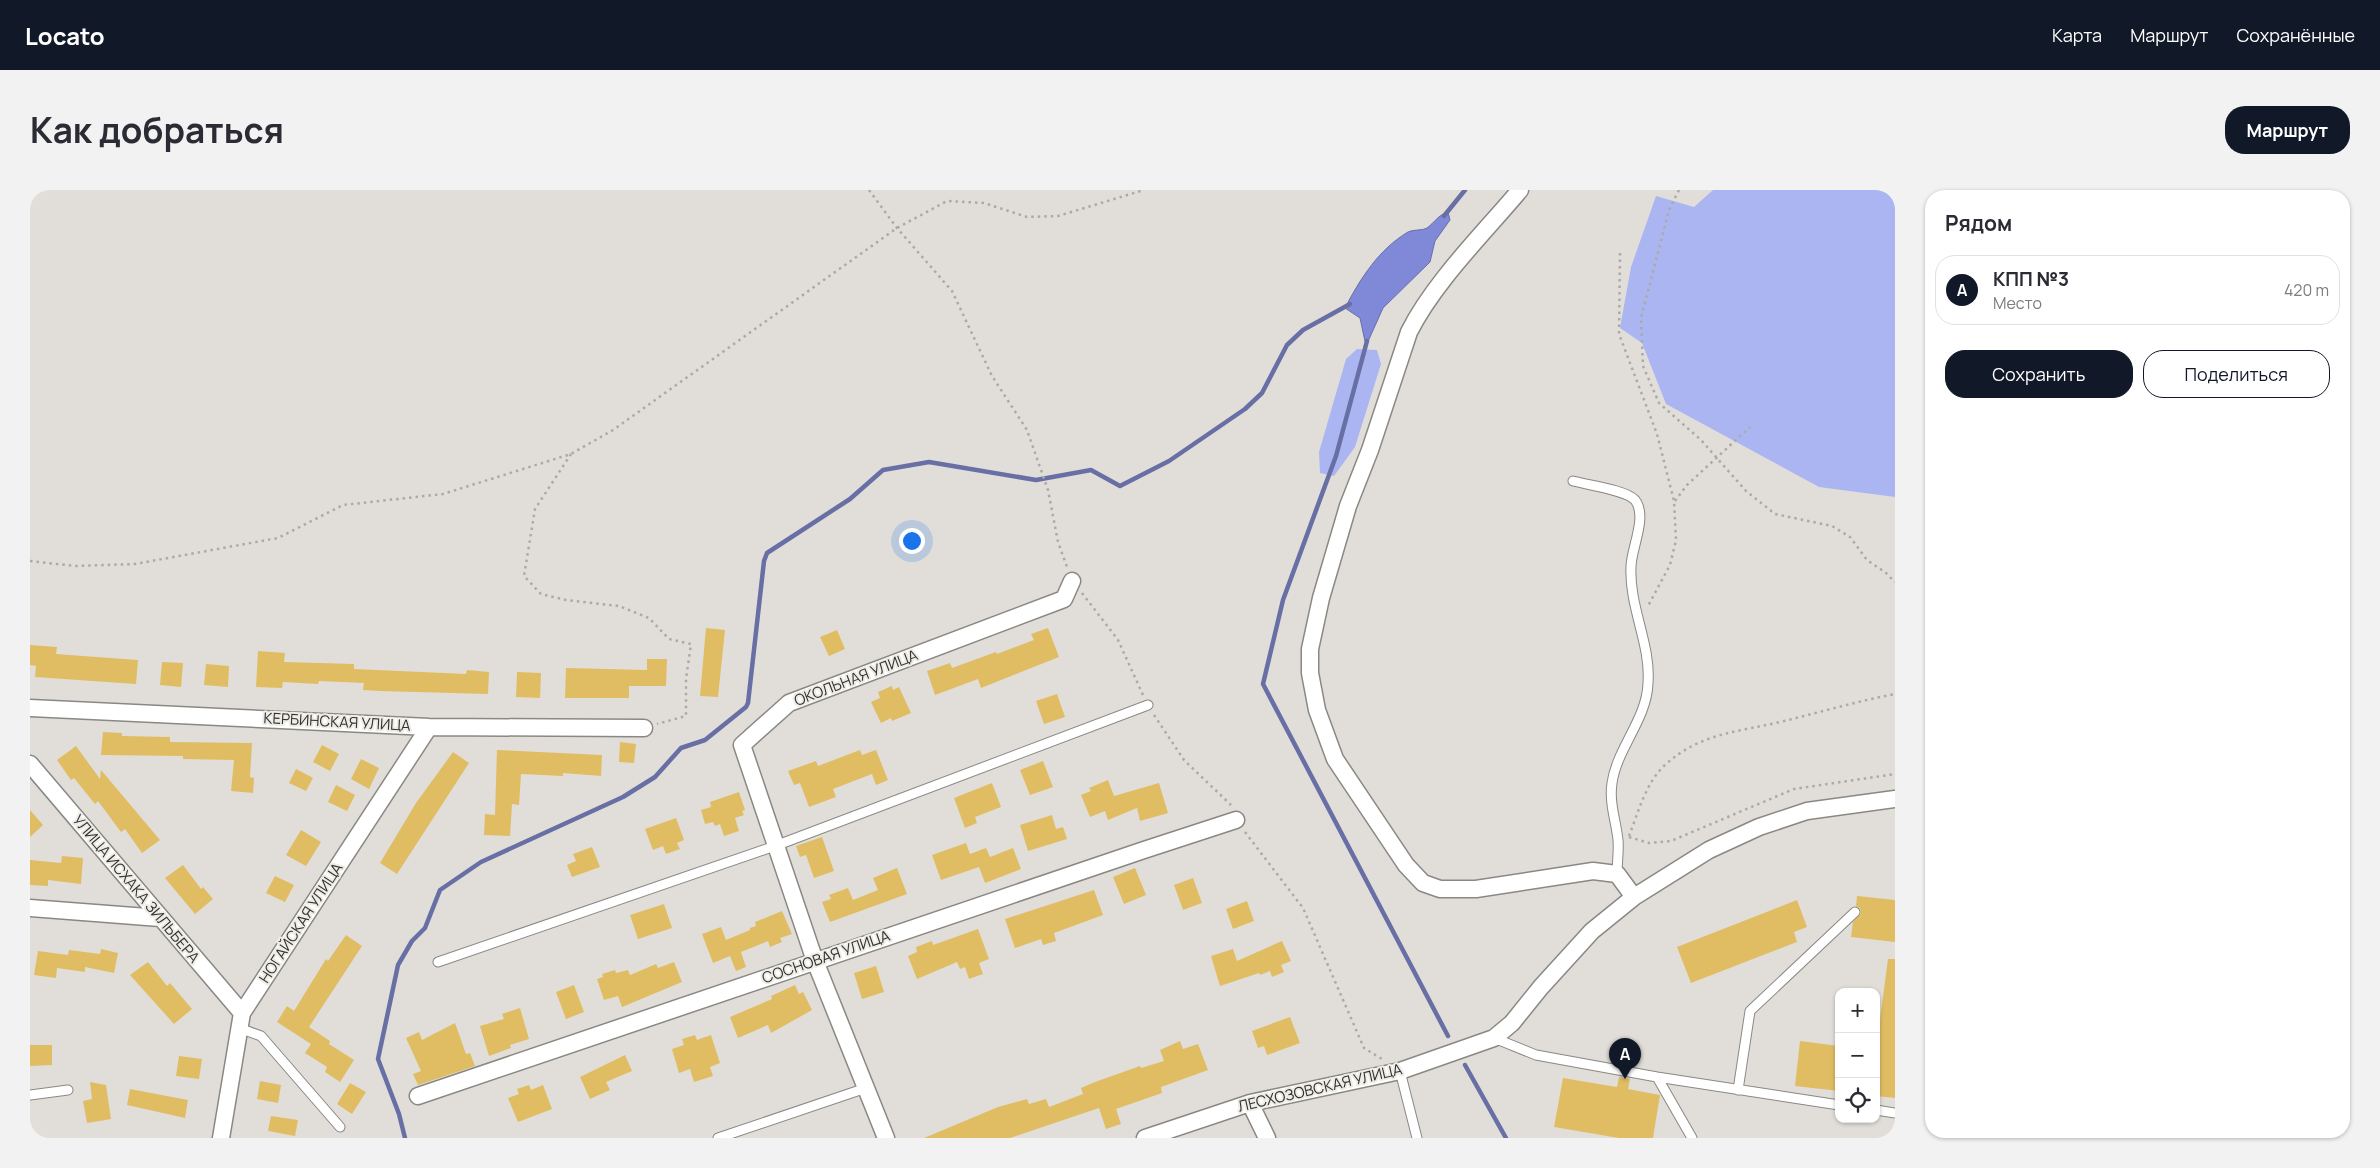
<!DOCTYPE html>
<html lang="ru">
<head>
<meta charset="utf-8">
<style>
	:root { --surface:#fff; --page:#f2f2f3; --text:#2b2b33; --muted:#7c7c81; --line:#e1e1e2; --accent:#111827 }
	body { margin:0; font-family:Manrope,sans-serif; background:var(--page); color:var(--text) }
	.controls { position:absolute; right:15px; bottom:15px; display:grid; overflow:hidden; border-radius:10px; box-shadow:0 1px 4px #0004 }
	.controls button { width:45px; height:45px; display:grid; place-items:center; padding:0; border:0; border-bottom:1px solid var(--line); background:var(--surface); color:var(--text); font:25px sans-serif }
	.you { position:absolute; left:881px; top:350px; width:18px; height:18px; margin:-12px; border:4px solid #fff; border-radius:50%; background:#1a73e8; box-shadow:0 0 0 8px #1a73e833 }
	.badge { display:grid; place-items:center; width:32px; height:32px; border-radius:50%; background:var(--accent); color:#fff; font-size:16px; font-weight:700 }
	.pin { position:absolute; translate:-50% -41px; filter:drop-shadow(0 1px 2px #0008) }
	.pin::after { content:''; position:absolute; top:26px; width:18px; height:15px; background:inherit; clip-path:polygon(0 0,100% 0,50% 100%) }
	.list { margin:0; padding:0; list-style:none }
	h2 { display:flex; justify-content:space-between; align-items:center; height:65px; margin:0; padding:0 20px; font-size:21px }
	h2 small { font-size:16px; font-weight:400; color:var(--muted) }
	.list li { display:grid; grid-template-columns:32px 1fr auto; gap:15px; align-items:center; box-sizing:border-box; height:70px; margin:0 10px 10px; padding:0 10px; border:1px solid var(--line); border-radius:20px }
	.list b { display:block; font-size:19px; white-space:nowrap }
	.list p { margin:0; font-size:16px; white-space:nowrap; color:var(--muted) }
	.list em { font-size:16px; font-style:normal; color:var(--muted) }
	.actions { display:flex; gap:10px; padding:15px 20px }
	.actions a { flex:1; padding:11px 0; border:1px solid var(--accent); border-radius:20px; text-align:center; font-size:18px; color:var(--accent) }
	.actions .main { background:var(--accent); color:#fff }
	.icon { flex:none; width:28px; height:28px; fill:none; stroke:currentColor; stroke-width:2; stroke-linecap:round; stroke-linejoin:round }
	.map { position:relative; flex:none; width:1865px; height:948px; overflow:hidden; border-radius:20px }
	header { display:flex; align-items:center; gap:30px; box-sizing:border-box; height:70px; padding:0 25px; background:var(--accent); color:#fff }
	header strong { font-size:24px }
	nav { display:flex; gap:28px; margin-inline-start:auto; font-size:18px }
	.intro { display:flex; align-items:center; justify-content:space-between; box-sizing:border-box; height:120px; padding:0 30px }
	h1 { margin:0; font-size:35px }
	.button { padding:12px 22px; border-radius:20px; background:var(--accent); color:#fff; font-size:18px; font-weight:700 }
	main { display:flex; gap:30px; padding:0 30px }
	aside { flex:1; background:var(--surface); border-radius:20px; box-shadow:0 1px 4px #0004 }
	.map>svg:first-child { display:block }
	.green { fill:#abb5f2 }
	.water { fill:#7f89d7; stroke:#686fa5 }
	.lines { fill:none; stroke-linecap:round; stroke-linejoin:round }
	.stream { stroke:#686fa5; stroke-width:4.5 }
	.building { fill:#e0bd63 }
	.lane-casing { stroke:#8a8883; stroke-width:11 }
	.street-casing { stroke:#8a8883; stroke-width:19 }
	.path { stroke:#acaaa6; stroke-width:2.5; stroke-dasharray:2.5 4; stroke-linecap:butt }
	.lane { stroke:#fff; stroke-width:9 }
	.street { stroke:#fff; stroke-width:16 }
	.labels { text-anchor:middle; stroke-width:4; stroke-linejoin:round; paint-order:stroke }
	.street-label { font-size:15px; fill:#32312f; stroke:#eeece6 }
</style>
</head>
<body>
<header>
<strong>Locato</strong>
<nav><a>Карта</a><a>Маршрут</a><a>Сохранённые</a></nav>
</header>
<div class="intro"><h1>Как добраться</h1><a class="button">Маршрут</a></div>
<main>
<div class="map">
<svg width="1865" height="948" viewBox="0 0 1865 948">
	<rect width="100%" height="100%" fill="#e1ded9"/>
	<path class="green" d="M1683,0H1865V307L1789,297L1636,214L1612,153L1590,138L1601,77L1626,6L1664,17Z
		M1327,159L1347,160L1351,174L1325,257L1304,286L1290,283L1289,262L1316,169Z"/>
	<path class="water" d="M1418,22L1420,30L1405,51L1400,72L1353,118L1336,156L1330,128L1315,118C1330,89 1349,59 1378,42C1384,39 1392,41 1397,38C1405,32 1408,25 1418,22Z"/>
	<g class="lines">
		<path class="stream" d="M1414,26L1435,0
			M1337,151L1306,266L1253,410L1233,494L1418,846
			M1435,875L1476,948
			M375,948L369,924L348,869L368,775L382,751L395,738L410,700L451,672L593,607L625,587L651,558L675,550L716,517L718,513L734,371L737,363L820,309L853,280L899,272L1006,290L1061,280L1090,296L1139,271L1215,219L1232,203L1257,155L1273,140L1320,114"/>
	</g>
	<path class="building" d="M676,438L695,440L688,507L670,506Z
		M1018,438L1029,467L951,498L948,489L905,505L897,481L920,473L922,478L966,462L967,464L1004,450L1001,444Z
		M807,440L815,459L799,466L790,447Z
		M0,455L27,457L26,464L108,470L106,494L5,487L6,476L0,475Z
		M228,461L255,463L254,472L324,474V479L436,484L437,480L459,482L458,504L350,501L333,500L334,493L289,491L288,494L253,492L252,498L226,497Z
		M617,469H637L636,496H599V508H535L536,478L617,480Z
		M132,472L153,473L151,497L130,495Z
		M176,474L199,476L198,497L174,495Z
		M487,482L511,483L510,508L486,507Z
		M862,496L863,500L869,497L881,523L862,531L861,528L851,533L841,512L850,508L848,502Z
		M1027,504L1035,527L1014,534L1006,511Z
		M73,542L92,543V546L140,547V552L222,553L220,587L224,588L223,603L201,601L204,570L153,569V566L71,565Z
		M590,552L606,554L604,573L589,572Z
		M292,555L309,564L300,581L283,572Z
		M46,556L70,589L71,580L130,650L112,663L95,639L91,642L68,611L65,614L44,588L41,590L27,570Z
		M467,560L572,565L571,586L533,583V586L491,584L489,615L482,614L480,646L454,645L455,624L465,625Z
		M830,560L832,565L846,560L858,590L846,595L842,584L803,599L806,607L779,617L770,593L764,595L758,581L786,571L788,576Z
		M423,562L439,573L367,684L350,673L386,613Z
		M331,569L349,578L339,599L321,589Z
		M1013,571L1023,597L1000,605L990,580Z
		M266,579L283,588L276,601L259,593Z
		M1078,590L1084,606L1129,593L1138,623L1110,631L1107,618L1078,630L1075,621L1060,627L1051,605L1061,601L1059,598Z
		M962,593L971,617L945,627L947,633L935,638L924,608Z
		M306,595L325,605L317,621L298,612Z
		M709,602L715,620L712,621L714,625L705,628L709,641L694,646L690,634L685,636L683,632L675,634L671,620L681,617L680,612Z
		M0,620L13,635L0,647Z
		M1022,625L1026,639L1033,637L1037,649L998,661L990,635Z
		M646,628L654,650L647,653L650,659L636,664L633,656L623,660L615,639Z
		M271,640L291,652L276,676L256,665Z
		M792,647L804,681L784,688L776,665L770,667L766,656Z
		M936,653L940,664L956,658L960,667L983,658L991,679L955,693L949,677L911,690L902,665Z
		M562,657L570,677L542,687L537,675L546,671L543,664Z
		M32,666L53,668L51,694L18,690V696L0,695V670L31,673Z
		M153,675L171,699L173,697L183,709L165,724L135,688Z
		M867,678L877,704L800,732L792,712L801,709L799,705L818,698L823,710L848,700L843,688Z
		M1105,678L1116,705L1094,714L1083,687Z
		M245,686L264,695L255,712L236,703Z
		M1163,688L1172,713L1153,720L1144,695Z
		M1064,700L1073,725L1024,743L1026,751L1013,755L1011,749L985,758L975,729Z
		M1827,706L1865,710V752L1821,747L1823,732L1831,723L1830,718L1826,716Z
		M1767,710L1777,737L1764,742L1767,752L1661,793L1647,757Z
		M1217,711L1224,731L1203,739L1196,719Z
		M634,714L642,738L608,749L600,725Z
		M752,721L762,744L750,748L752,752L740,757L738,751L711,762L716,777L706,781L700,766L683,773L672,744L691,737L696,750L720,740V738L726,736L725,732Z
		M948,739L959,769L949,773L953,784L939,789L935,777L930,779L927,772L887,789L878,766L887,762L886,757L902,751L903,755Z
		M316,745L332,756L279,837L300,851L299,854L324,870L310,892L295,882L297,877L275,863L281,854L247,832L257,816L264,821L296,769L298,771Z
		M1252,751L1261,771L1251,775L1254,782L1242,787L1240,781L1230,785L1229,783L1190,796L1181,766L1203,759L1207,771Z
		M71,759L88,763L84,783L55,777V782L27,778L26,788L4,785L8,761L38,765L39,760L70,764Z
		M1858,769H1865V908L1846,906V859Z
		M118,772L137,796L140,793L162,819L144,834L100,785Z
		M644,772L652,792L592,817L588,806L574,810L567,789L573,787L572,784L585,780L586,783L598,780L600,785L626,774L628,778Z
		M846,776L854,802L832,809L824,783Z
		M544,795L554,822L536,829L526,802Z
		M765,795L769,804L773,802L782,820L741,843L738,835L708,848L700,827L742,809L741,806Z
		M490,818L499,849L480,855L481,858L459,866L450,836L474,829L472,824Z
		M1260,827L1270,853L1237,865L1234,856L1228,858L1222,841Z
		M425,833L436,864L440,863L445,876L388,895L383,884L391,881L376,848L389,842L392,850Z
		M665,845L667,850L681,845L690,873L680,877L683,886L664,892L660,879L649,883L642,859L654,855L652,849Z
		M1150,851L1153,859L1168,854L1178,880L1131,897L1132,903L1086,919L1091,934L1076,939L1069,918L980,948H894L968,917L997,909L999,914L1016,909L1019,917L1053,904L1051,898L1065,892L1110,876L1111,878L1134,871L1130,860Z
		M1770,851L1809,856V901L1765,896Z
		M0,855H22V875L0,876Z
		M1594,862L1605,864L1603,876L1592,874Z
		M595,865L602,881L576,892L580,900L560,909L550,887Z
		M149,866L172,869L169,889L146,886Z
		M1589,887L1600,889L1598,899L1630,905L1623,948H1589L1524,937L1533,888L1587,897Z
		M230,891L251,895L248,913L227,909Z
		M60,892L76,895L81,929L57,933L53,911L62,909Z
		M320,893L336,902L322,924L307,914Z
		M499,895L501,900L513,895L522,919L488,932L478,908L489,904L487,899Z
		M100,899L158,910L155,928L97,915Z
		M241,926L268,930L265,946L238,941Z"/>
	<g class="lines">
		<g class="lane-casing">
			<path id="lane" d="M1543,291C1558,295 1596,300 1605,310C1618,327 1601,358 1601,377C1599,417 1621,454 1618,493C1617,529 1587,558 1582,593C1579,613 1586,631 1588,650C1589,661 1587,673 1587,684
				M408,772L745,656L1118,515
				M209,838L231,846L310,937
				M1464,848L1506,865L1627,887L1809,915
				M1370,881L1387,948
				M1627,887L1662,948
				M1708,900L1720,821L1825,722
				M0,905L38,900
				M1846,920L1865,923
				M688,948L836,898"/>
		</g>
		<g class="street-casing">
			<path id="street" d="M1490,0C1454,43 1404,92 1379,142L1340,260L1318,316L1291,408L1280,459V483L1287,520L1305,569L1376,675L1393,693L1410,699H1446L1563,681L1587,684L1604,707
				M0,518L399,537L614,538
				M0,574L212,823
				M0,718L130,728
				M388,906L1114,660L1206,630
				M1220,913L1237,948
				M191,948L212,823L399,537
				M856,948L785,771L712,555L759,513L1034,409L1042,391
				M1115,948L1220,913L1370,881L1464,848L1482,833L1511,797L1562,741L1604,707L1679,660L1729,637L1777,621L1865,609"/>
		</g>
		<path class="path" d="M839,0L867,38L922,101L962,186L997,240L1018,300L1028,352L1037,377
			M1649,0L1639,20L1611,128L1613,176L1629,213L1671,250L1716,301L1745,324L1802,336L1820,347L1837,370L1856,383L1865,392
			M1590,63L1589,144L1627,244L1644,311L1646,350L1640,375L1618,416
			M541,264L505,319L494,386L511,404L536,410L589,416L619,428L639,449L661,454L656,489V526L627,534
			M1645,311L1657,295L1720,237
			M0,371L45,376L105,374L248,348L313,315L413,304L541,264L583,240L867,38L917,11L954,13L997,27L1028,26L1114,0
			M1052,403L1088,450L1113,505
			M1124,525L1154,570L1201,615
			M1215,642L1273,718L1334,858L1352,869
			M1599,646C1608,623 1616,592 1635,575C1671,542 1710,542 1754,531C1791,522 1828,511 1865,504
			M1599,647L1619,653L1641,651L1764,599L1865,584"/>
		<use href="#lane" class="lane"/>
		<use href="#street" class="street"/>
	</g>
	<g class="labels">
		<g class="street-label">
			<text transform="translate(826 488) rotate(-21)" y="5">ОКОЛЬНАЯ УЛИЦА</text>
			<text transform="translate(307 532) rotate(3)" y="5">КЕРБИНСКАЯ УЛИЦА</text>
			<text transform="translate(106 699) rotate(50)" y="5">УЛИЦА ИСХАКА ЗИЛЬБЕРА</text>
			<text transform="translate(271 733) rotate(-57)" y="5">НОГАЙСКАЯ УЛИЦА</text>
			<text transform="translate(796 767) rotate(-19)" y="5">СОСНОВАЯ УЛИЦА</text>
			<text transform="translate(1290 898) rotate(-13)" y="5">ЛЕСХОЗОВСКАЯ УЛИЦА</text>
		</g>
	</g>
</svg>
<div class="controls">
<button>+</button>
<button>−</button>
<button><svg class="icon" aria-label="locate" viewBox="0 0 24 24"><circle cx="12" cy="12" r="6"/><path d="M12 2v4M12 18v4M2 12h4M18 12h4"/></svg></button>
</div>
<div class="you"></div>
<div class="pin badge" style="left:1595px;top:889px">A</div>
</div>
<aside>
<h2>Рядом<small></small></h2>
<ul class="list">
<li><span class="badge">A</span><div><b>КПП №3</b><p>Место</p></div><em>420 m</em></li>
</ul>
<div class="actions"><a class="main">Сохранить</a><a>Поделиться</a></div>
</aside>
</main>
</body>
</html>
